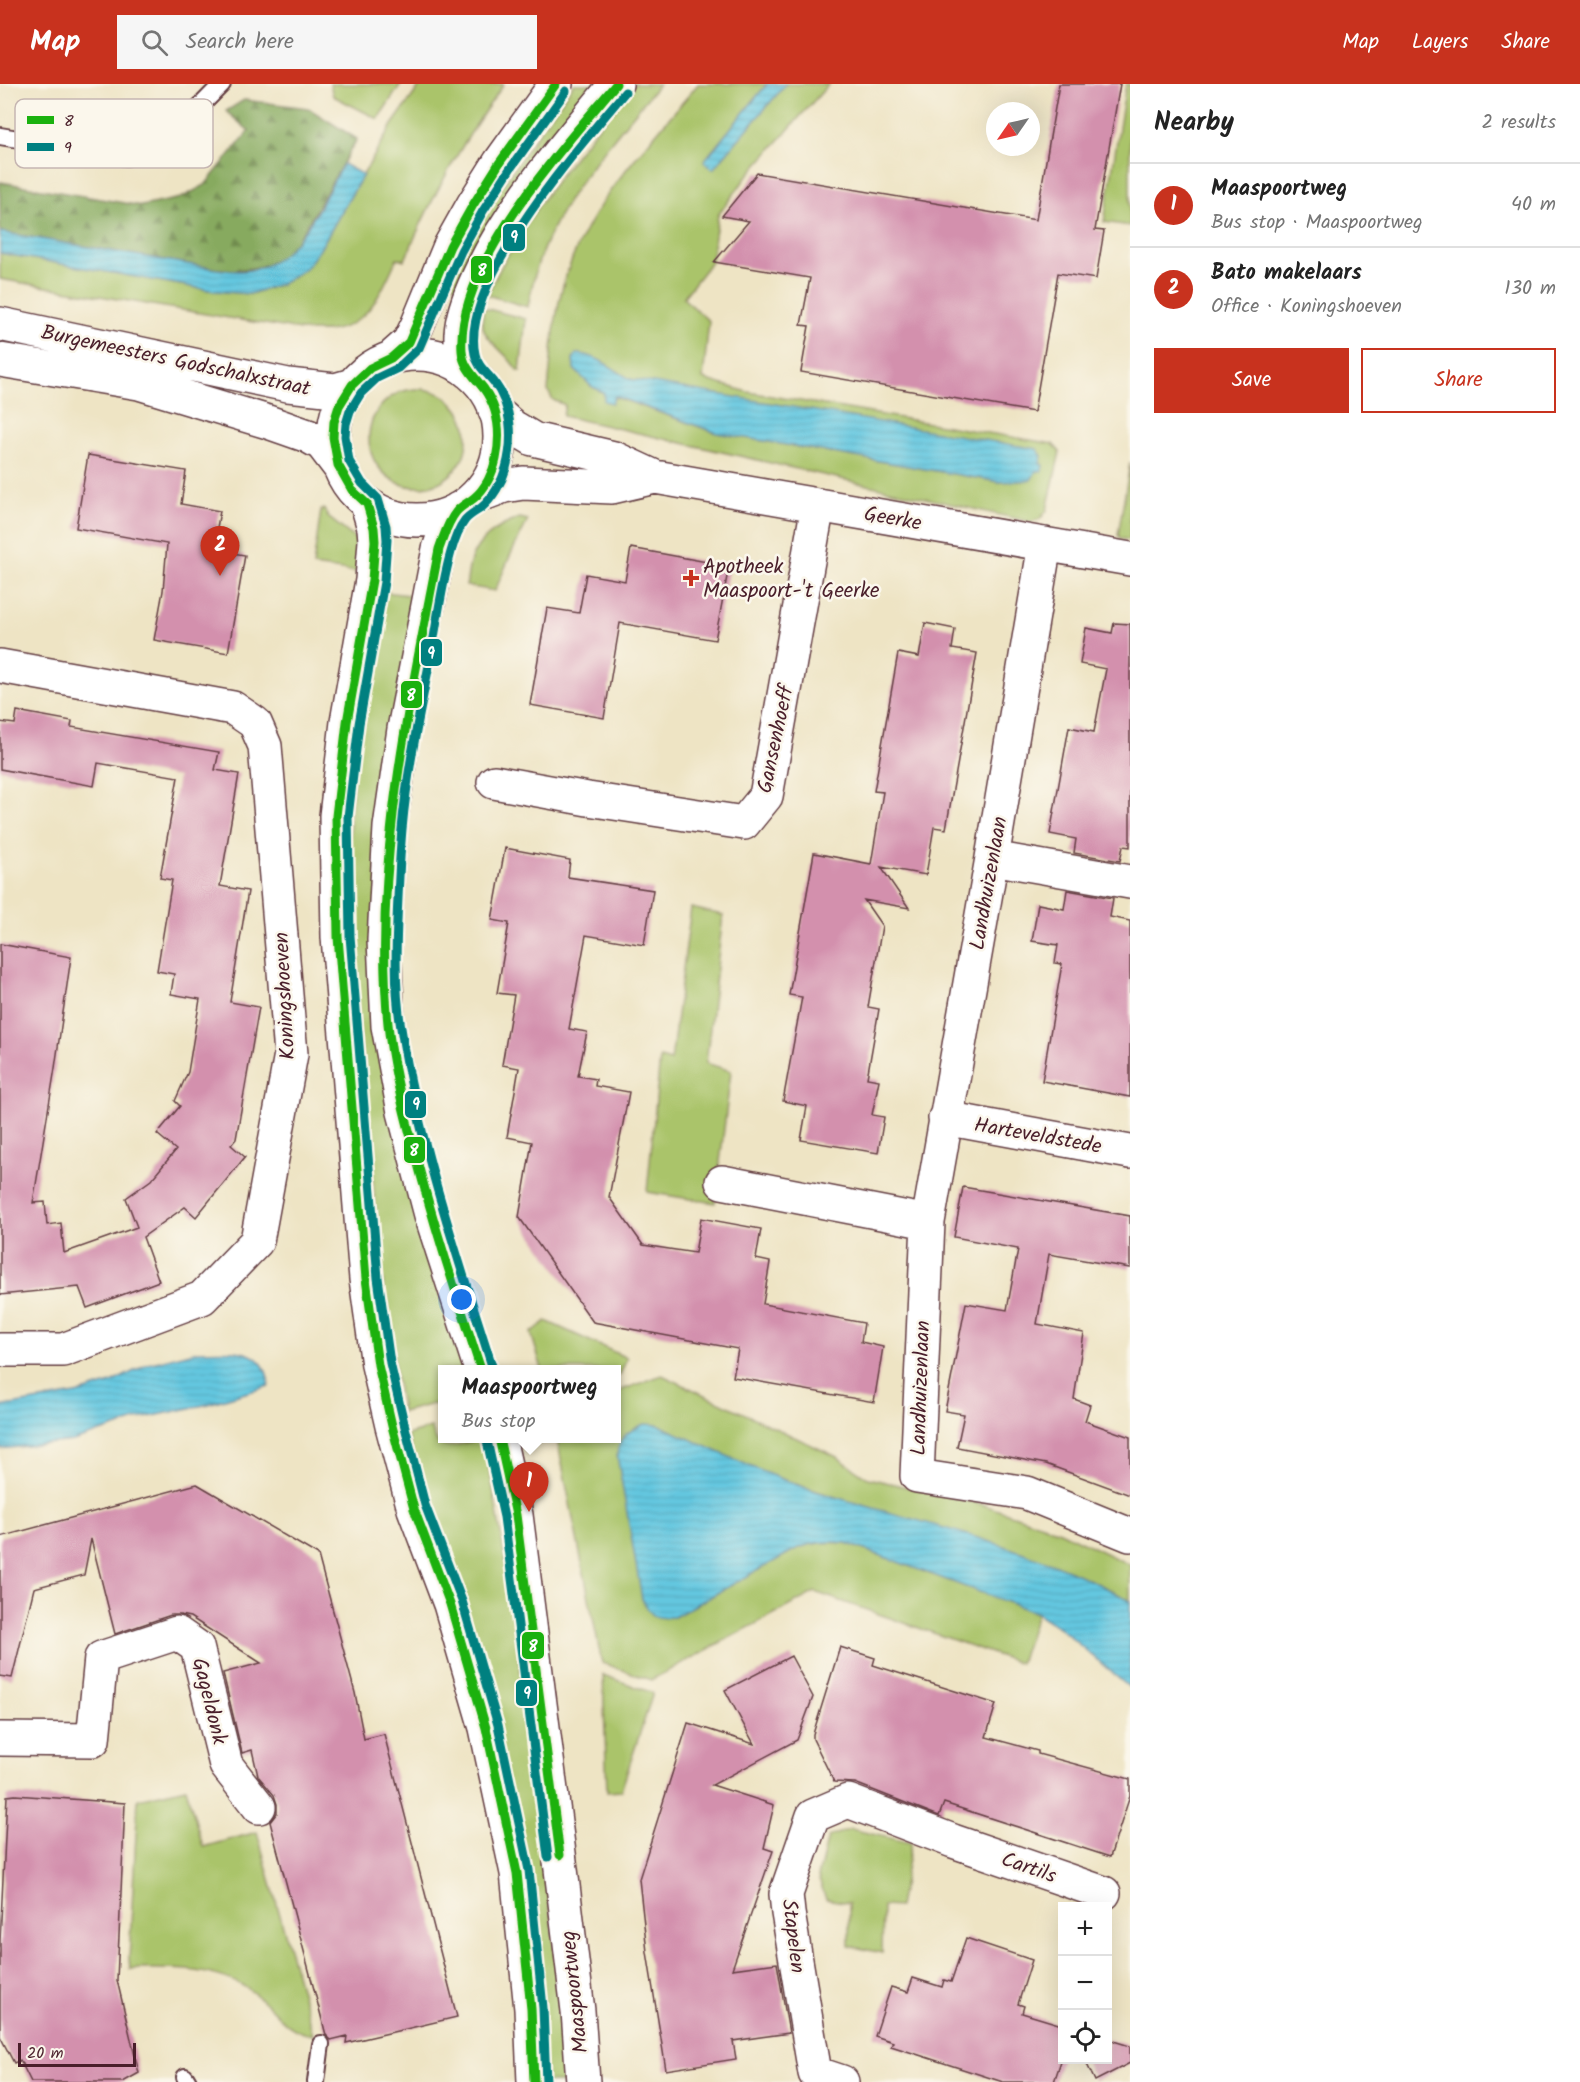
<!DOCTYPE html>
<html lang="en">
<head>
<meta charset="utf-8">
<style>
	:root { --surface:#fff; --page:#f6f6f6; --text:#222; --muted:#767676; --line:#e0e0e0; --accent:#c8321e }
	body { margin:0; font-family:Kalam,sans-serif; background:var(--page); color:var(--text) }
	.controls { position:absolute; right:18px; bottom:18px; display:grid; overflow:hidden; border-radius:0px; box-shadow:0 6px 24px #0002 }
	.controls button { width:54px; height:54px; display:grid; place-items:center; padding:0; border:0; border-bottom:2px solid var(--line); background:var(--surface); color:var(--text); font:30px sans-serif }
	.compass { position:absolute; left:986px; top:18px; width:54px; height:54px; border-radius:50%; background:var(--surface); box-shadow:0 6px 24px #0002; rotate:236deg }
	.scale { position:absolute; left:18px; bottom:15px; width:118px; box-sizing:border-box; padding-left:6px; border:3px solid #4a1f2b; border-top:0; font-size:16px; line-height:21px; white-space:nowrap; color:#4a1f2b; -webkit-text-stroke:4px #fbf7ec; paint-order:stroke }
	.you { position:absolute; left:462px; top:1216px; width:21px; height:21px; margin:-15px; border:4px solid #fff; border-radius:50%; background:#1a73e8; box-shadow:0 0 0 9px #1a73e833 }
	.badge { display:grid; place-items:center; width:39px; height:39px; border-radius:50%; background:var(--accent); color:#fff; font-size:20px; font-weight:700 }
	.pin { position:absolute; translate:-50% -50px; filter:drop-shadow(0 2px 3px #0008) }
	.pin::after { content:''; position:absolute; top:32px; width:21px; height:18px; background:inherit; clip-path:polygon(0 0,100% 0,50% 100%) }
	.popup { position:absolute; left:438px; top:1281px; width:183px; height:78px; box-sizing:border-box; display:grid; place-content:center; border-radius:0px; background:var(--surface); filter:drop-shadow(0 2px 4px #0005); font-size:20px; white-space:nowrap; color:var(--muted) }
	.popup b { font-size:22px; color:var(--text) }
	.popup::after { content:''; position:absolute; left:50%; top:100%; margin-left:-12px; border:12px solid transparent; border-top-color:var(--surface) }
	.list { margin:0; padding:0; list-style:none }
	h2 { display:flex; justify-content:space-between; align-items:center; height:78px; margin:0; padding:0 24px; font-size:26px }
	h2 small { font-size:20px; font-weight:400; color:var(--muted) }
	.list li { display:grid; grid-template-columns:39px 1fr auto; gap:18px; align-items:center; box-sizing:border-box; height:84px; padding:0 24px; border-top:2px solid var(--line) }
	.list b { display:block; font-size:22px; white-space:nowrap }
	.list p { margin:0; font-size:20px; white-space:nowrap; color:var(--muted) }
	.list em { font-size:20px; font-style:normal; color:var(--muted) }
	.actions { display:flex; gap:12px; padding:18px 24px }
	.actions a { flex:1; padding:14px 0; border:2px solid var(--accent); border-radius:0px; text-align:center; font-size:21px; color:var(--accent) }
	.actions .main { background:var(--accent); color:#fff }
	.icon { flex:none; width:33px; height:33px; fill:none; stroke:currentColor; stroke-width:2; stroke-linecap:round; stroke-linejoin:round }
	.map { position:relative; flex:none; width:1130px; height:1998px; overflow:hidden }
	header { display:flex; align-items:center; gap:36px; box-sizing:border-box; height:84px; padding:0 30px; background:var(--accent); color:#fff }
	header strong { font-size:28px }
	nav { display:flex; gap:33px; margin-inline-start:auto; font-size:21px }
	.search { width:420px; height:54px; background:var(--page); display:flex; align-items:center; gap:15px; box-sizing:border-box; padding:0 21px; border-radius:0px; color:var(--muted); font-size:22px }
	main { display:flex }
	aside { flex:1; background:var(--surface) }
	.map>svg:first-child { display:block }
	.green { fill:#aac46a; stroke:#7a724a; stroke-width:1.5; fill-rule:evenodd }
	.forest { fill:url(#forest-firs); stroke:#686444; stroke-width:1.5 }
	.water { fill:url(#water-rules); stroke:#567386; stroke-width:1.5 }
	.building { fill:#d390ad }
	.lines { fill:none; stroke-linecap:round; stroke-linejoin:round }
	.lane-casing { stroke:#633d42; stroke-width:20 }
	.street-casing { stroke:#633d42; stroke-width:36 }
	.secondary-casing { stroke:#633d42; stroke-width:36 }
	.lane { stroke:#fff; stroke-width:16 }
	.street { stroke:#fff; stroke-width:33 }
	.secondary { stroke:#fff; stroke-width:33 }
	.bus-1-casing { stroke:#fbf7ec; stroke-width:14 }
	.bus-2-casing { stroke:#fbf7ec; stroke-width:14 }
	.bus-1 { stroke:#1ab10f; stroke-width:9 }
	.bus-2 { stroke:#008080; stroke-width:9 }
	.poi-dot { fill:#c8321e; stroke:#fbf7ec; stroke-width:2 }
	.labels { text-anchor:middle; stroke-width:5; stroke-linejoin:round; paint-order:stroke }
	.street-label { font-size:21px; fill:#4a1f2b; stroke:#fbf7ec }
	.poi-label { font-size:21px; fill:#4a1f2b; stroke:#fbf7ec; text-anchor:start }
	.key { fill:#fbf7ec; stroke:#c6b6b2; stroke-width:1.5 }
	.key-label { font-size:16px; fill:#4a1f2b }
	.line-badge { stroke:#fbf7ec; stroke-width:2 }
	.badge-label { font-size:16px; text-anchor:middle; font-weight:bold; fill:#fff }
</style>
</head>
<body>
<header>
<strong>Map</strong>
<div class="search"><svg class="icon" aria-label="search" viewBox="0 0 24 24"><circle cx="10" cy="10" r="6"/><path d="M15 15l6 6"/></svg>Search here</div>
<nav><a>Map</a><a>Layers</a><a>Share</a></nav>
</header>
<main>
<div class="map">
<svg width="1130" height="1998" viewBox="0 0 1130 1998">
	<defs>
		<pattern id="forest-firs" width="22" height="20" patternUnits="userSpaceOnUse" patternTransform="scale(1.5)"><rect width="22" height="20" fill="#87aa5e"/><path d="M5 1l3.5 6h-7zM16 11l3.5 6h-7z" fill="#708a4e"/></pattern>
		<pattern id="water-rules" width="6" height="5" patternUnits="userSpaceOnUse" patternTransform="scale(1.5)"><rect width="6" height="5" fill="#63c7e0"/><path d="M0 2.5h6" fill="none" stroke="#57aac0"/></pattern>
	</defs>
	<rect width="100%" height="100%" fill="#fbf7ec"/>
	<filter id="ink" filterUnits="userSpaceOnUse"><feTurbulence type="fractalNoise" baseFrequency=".0167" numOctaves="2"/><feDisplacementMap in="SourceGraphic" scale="12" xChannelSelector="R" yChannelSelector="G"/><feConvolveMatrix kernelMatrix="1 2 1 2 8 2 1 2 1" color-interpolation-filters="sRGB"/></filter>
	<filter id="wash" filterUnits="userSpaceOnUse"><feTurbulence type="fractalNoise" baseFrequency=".008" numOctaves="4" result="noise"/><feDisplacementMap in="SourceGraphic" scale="24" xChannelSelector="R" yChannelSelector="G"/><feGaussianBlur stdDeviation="1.35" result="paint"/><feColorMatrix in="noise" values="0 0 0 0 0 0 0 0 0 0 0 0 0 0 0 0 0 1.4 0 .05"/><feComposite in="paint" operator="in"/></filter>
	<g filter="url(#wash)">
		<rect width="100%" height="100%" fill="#eee4c4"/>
		<path class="green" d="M330,0H401L378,35L333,12Z
			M421,0H504C464,55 431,113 405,176L397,174C383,204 371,239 334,246C325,248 315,247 306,247L0,195V169L215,207L250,210L281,200L306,184L320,165L392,41Z
			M574,0H601L459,203L448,199L484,129L541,45Z
			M634,0H659C615,54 564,107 540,174C534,190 531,207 528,223L487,211C523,133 579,65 634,0Z
			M698,0H767L704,77L713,85L786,0H829L748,91L718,131L711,178L683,214L709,237L703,295L748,308L1053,360L1060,368L1047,426L1040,435L1031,438L563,332L565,321L553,316L548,307C552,267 554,224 568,186C593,114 650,58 698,0ZM576,270C595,269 614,286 630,295L1030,396L1000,398L717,349L604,309L591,302L574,285L573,275Z
			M1126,0H1130V142L1104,138Z
			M484,224L526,235L520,287H518C514,282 510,276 506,272C489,254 478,250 484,224Z
			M369 354a49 49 0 1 1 98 0a49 49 0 1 1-98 0Z
			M1130,379V456L1121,455L1118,451Z
			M324,425L328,433L358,457L360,463L356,488L313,482L321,426Z
			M520,434L528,436L510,472L495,507L466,502C468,493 468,482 472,473C480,453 501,441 520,434Z
			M384,508L416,512L374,943L464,1285L442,1286V1321L433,1320L402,1328C383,1226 375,1121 366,1017C357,924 347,831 350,737C353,660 370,584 384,508Z
			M691,824L723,831L706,979L731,987L715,1119L647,1108L660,974L671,977Z
			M546,1237L627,1274L620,1291L616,1292V1286L542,1285L531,1249Z
			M662,1291L837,1373L868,1394L981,1420L1060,1447L1130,1481V1517C1077,1485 1018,1467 959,1450C899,1432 838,1416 779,1394L674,1533L798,1464C815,1458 828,1458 846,1459L1037,1529L1020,1579L815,1508L651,1596L602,1579L557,1355L616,1354V1308Z
			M431,1344L437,1358L445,1362H452L483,1355C507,1467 520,1581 534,1696C546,1796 560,1897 567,1998H547L429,1420L407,1351Z
			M603,1591L653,1609L621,1707L607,1708Z
			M186,1704L203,1763L257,1748L313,1951C284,1948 273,1922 251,1907C217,1883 169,1884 130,1885L129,1875L138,1715Z
			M851,1745L911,1759L899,1823L883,1822L882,1869L849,1862V1819L826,1815L818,1793L828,1753Z"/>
		<path class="forest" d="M244,16L308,24L357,55C345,76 332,98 320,119C292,168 279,190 217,185L0,148V98L142,122L181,114L205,101L249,47L226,27Z"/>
		<path class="water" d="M767,0H786L713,85L704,77Z
			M343,80L363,91L320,165L306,184L281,200L250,210L215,207L0,169V148L217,185C225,186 233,187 241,187C295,186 320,120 343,80Z
			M576,270C595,269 614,286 630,295L1037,365L1042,372L1040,380L1043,381L1042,387H1036L1031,396L1000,398L717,349L615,312L612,319L604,317V309L591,302L574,285L573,275Z
			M198,1267C229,1267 266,1260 269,1302L204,1321L139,1335L73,1357L0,1365V1323L76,1310L111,1299L148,1280Z
			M644,1340L658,1341C712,1364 765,1392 822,1409C922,1440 1039,1463 1130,1517V1604L1060,1544L1037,1529L846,1459C828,1457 815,1458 798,1464L674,1533C653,1535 652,1533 642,1515L617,1371C619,1352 627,1348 644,1340Z"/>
		<g id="blocks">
			<path class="building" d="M1059,0H1120L1095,146L1104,147L1096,195L1058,189L1034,328L801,288L809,242L801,241L810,194L714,178L749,137L722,132L757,89L1036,136Z
				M88,371L186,387L181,420L220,427L213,466L245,471L228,569L154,556L163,507L167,460L76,444Z
				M631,464L729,482L715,556L620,539L604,634L530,621L547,524L579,529L586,490L625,497Z
				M925,539L955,545L952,565L977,569L946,745L934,743L926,791L881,783L909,824L864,816L882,842L868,923L879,925L867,994L879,996L872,1031L884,1033L878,1069L801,1056L807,1022L783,1017L802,913L789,911L814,769L871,780L883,708L874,707L898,569L919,573Z
				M1114,539L1130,540V763L1123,762L1120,777L1074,769L1076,755L1050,750L1069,643L1094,648L1106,585L1080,580L1086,544L1112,549Z
				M17,627L72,637L71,643L219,668L215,686L239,690L220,802L248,807L230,918L259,923L236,1055L231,1061L245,1073L196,1133L185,1123L143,1153L159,1197L87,1224L79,1203L0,1211V860L71,873L55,984L33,1119L45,1118L47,1141L61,1139L64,1169L137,1143L126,1114L151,1096L176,1066L157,1050L180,1022L175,1017L188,988L200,915L171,910L174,890L157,887L172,796L160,794L178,693L98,679L94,702L0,685V638L15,640Z
				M505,764L570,776L568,793L653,806L644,861L586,851L569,945L587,948L578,992L596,995L595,1002L629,1008L609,1113L643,1161L695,1169L701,1134L761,1145L756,1175L770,1178L763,1220L864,1239L861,1258L883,1263L874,1318L733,1293L738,1265L593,1238L519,1133L532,1058L507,1053L519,984L502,981L514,911L497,909L509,839L492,836Z
				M1067,806L1113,814L1110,833L1130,837V1013L1042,997L1062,880L1055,879L1058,861L1032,857L1038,820L1064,825Z
				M963,1103L1130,1132V1184L1049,1170L1037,1240L1084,1249L1074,1315L1090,1321L1085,1337L1130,1353V1411L1046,1380L957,1363L964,1330L945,1327L966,1219L1007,1226L1018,1165L954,1153Z
				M197,1400L318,1471L355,1609L364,1655L384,1650L457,1933L346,1959L347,1952L331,1956L326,1951L270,1738L277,1729V1720L274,1711L258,1692L252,1666L242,1669L223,1589L261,1579L190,1533L180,1531H171L115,1550L91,1455L84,1491L34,1504L12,1594L0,1592V1453Z
				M840,1563L875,1574L873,1581L996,1620L986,1653L1038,1667V1670L1130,1695V1712L1110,1773L944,1719L939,1732L855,1699L834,1698L813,1655V1650Z
				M791,1572L813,1613L797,1656L712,1701L774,1721L764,1764L773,1767L732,1885L777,1879L789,1949L733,1957L736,1975L666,1986L647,1868L639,1795L688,1639L754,1660L725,1606Z
				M15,1711L125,1719L117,1896L139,1989L123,1998H31L20,1976L14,1979L0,1952V1857L7,1712Z
				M966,1854L1032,1876L1018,1920L1024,1922L1022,1929L1062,1941V1974L1054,1998H1003L891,1962L893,1958L875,1952L891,1903L908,1908L913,1894L942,1903L944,1896L951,1898Z
				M1107,1955L1130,1962V1979L1095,1997L1085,1976H1107Z"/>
		</g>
	</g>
	<g filter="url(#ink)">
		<use href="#blocks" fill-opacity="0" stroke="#633d42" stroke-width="1.5"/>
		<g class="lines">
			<g class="lane-casing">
				<path id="lane" d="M0,52L126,73L158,65L222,0
					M185,1993L188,1998
					M316,1998L321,1960"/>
			</g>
			<g class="street-casing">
				<path id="street" d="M495,327L513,343L533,355L614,374L655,393L1130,475
					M475,413L504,402L523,399L612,403L655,393
					M1045,460L992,774L928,1138L917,1392L1027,1409L1130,1451
					M0,582L233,624L255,639L265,662L291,970L257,1157L202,1214L63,1266H0
					M494,698L588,715L744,739L766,712L818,421
					M992,774L1130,798
					M945,1034L1130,1068
					M722,1098L928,1138
					M0,1655L93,1656L101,1574L177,1549L197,1563L226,1681L259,1723
					M842,1998L815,1989L788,1829L786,1810L813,1732L848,1717L953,1757L1104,1809"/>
			</g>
			<g class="secondary-casing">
				<path id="secondary" d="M0,240L288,301L335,306L352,301
					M334 353a83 83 0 1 1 166 0a83 83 0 1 1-166 0Z
					M391,274L409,258L417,242L450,162L473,121L500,78L556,0
					M0,276L139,299L268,338L308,352L322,360L338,381
					M467,287C464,275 460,263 461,250C462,231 470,211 478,194C511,121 566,62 616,0
					M367,420L374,444L375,457L372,496L347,638L336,732L338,853L366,1195L378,1281L392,1342L414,1425L450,1520L486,1644L517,1789L531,1925L534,1998
					M458,425L446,445L439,465L404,645L390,743L384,856L388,942L404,1028L431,1131L481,1286
					M499,1354L516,1431L561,1785L578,1927L583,1998"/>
			</g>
			<use href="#lane" class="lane"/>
			<use href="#street" class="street"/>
			<use href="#secondary" class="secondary"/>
			<g class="bus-1-casing">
				<path id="bus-1" d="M481,1286C457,1212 433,1139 414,1065C403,1025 392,981 388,940C373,780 409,622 439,465C444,452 447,439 456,428C461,422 468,419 474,414C485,405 493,389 496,375C501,351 499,326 484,305C475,293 463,283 462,267C456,179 563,64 616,0
					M499,1354L516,1431L560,1771
					M534,1998L531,1925L517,1789L486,1644L450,1520L414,1425L392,1342L378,1281L366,1195L338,853L336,732L347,638L372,496L375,457L374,444L367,420L352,406L338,381L333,353L334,338L339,322L352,301L370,284L391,274L409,258L450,162L473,121L500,78L556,0"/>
			</g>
			<g class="bus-2-casing">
				<path id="bus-2" d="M492,1282C457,1171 419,1060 401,944C394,903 396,856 398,814C399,791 400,768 402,745C407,688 419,632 430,576C437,540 441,503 451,468C454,457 458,445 465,436C469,431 475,428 481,424C493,414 502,398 506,384C514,355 512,322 494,298C487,289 477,282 475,270C459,198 581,61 625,8
					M487,1357L504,1433L548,1773
					M546,1998L543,1924L529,1786L498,1641L462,1517L425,1421L404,1339L390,1279L378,1194L350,852L348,733L359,640L384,498L387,456L386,442L378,415L362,399L349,377L345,352L346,340L350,327L361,309L377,294L398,284L419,264L461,167L483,127L510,85L566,7"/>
			</g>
			<use href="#bus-1" class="bus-1"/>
			<use href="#bus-2" class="bus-2"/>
		</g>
	</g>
	<path class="poi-dot" d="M688 485h6v6h6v6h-6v6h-6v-6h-6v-6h6z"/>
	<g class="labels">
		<g class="street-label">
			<text transform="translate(176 276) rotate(12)" y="7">Burgemeesters Godschalxstraat</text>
			<text transform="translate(893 434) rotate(10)" y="7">Geerke</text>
			<text transform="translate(775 655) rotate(-78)" y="7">Gansenhoeff</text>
			<text transform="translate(988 799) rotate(-80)" y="7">Landhuizenlaan</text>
			<text transform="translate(284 912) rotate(-93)" y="7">Koningshoeven</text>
			<text transform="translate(1038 1051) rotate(10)" y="7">Harteveldstede</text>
			<text transform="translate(920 1304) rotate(-88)" y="7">Landhuizenlaan</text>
			<text transform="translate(210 1617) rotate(76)" y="7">Gageldonk</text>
			<text transform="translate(1029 1783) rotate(19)" y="7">Cartils</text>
			<text transform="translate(794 1852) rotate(83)" y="7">Stapelen</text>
			<text transform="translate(574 1908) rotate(-96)" y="7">Maaspoortweg</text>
		</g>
		<g class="poi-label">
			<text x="703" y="489">Apotheek<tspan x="703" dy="24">Maaspoort-'t Geerke</tspan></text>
		</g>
	</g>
	<rect x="15" y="15" width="198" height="69" rx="9" class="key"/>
	<rect x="27" y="32" width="27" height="8" fill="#1ab10f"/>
	<rect x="27" y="59" width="27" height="8" fill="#008080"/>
	<g class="key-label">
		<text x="64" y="42">8</text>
		<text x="64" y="69">9</text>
	</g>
	<g class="line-badge">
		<rect x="502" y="139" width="24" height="29" rx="6" fill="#008080"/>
		<rect x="470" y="171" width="23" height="29" rx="6" fill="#1ab10f"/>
		<rect x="420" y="554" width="23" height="29" rx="6" fill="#008080"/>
		<rect x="400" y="596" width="23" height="29" rx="6" fill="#1ab10f"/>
		<rect x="404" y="1006" width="23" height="29" rx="6" fill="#008080"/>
		<rect x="403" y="1052" width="23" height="28" rx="6" fill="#1ab10f"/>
		<rect x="521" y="1547" width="24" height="29" rx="6" fill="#1ab10f"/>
		<rect x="515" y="1595" width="23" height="28" rx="6" fill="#008080"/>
	</g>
	<g class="badge-label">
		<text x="514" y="159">9</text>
		<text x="482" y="192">8</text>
		<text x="431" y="575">9</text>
		<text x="411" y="617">8</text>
		<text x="416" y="1026">9</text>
		<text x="414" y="1072">8</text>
		<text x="533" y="1568">8</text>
		<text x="527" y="1615">9</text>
	</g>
</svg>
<div class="controls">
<button>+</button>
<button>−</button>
<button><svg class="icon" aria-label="locate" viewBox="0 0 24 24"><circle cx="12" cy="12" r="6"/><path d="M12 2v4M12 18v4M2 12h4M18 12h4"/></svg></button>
</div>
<svg class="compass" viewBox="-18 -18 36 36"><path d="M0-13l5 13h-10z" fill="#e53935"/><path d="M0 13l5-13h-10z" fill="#767676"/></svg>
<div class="scale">20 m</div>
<div class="you"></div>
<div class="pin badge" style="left:529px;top:1428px">1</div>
<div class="popup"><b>Maaspoortweg</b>Bus stop</div>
<div class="pin badge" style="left:220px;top:492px">2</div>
</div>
<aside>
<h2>Nearby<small>2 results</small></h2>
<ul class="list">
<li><span class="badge">1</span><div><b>Maaspoortweg</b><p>Bus stop · Maaspoortweg</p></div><em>40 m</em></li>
<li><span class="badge">2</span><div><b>Bato makelaars</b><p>Office · Koningshoeven</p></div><em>130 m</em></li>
</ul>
<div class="actions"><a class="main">Save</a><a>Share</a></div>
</aside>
</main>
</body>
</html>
